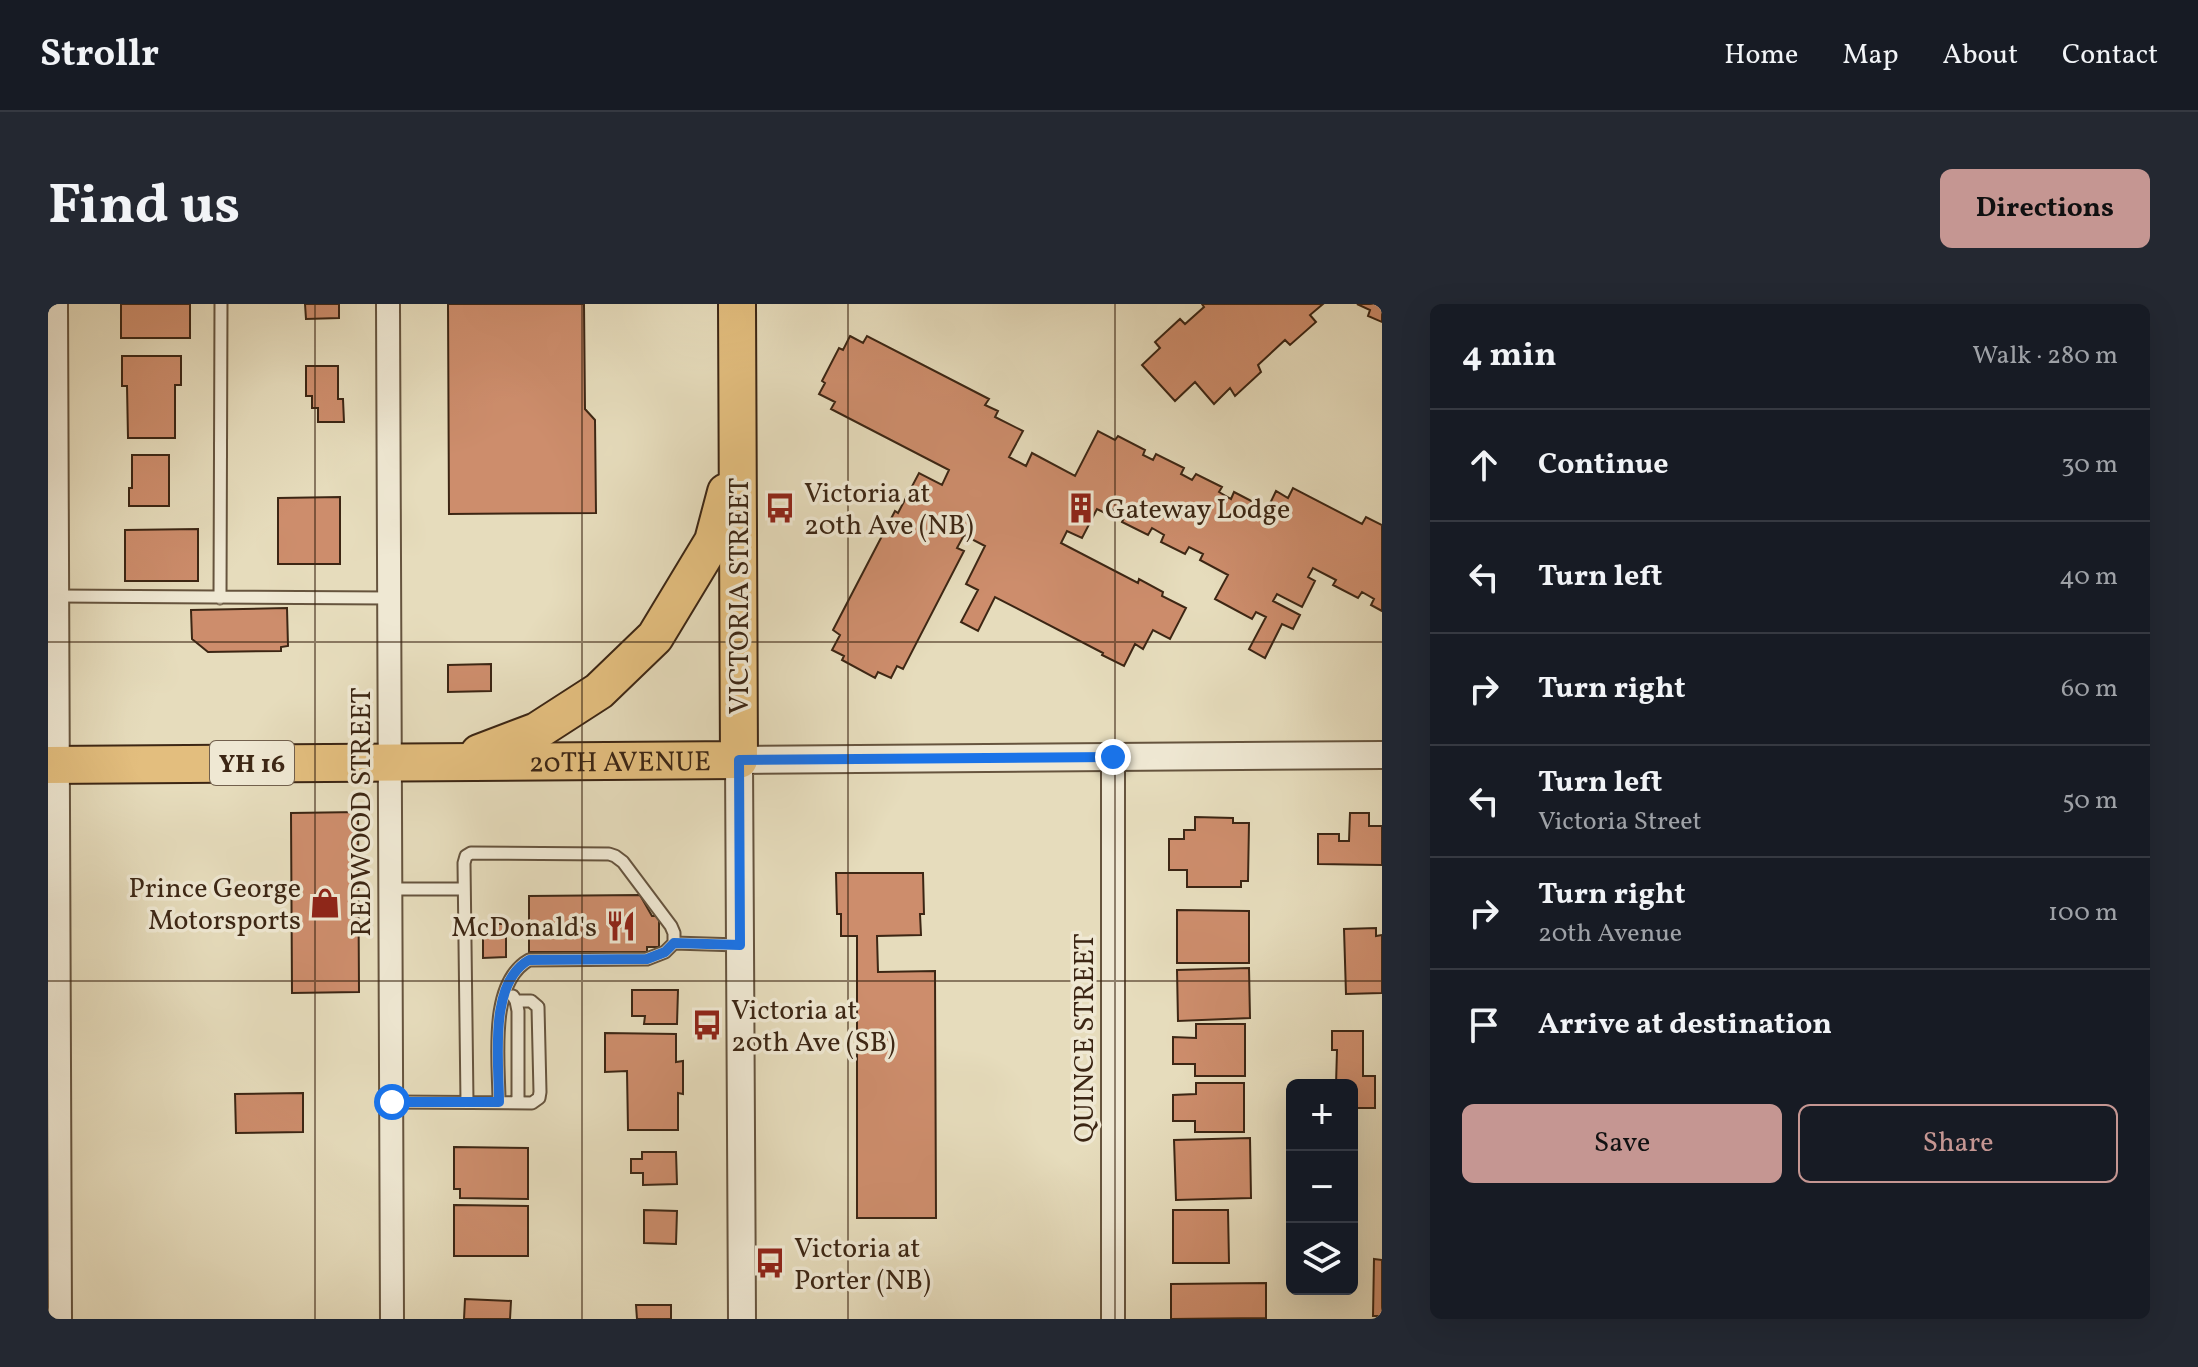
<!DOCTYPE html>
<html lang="en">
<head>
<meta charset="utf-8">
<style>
	:root { --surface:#171b24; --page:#242831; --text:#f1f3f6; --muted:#9ea1a6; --line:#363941; --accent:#c59692 }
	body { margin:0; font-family:Vollkorn,serif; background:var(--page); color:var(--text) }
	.controls { position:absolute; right:24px; bottom:24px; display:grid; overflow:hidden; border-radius:12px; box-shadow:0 8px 32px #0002 }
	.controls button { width:72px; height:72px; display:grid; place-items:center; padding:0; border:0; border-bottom:2px solid var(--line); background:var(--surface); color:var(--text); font:40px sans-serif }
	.stop { position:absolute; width:24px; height:24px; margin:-18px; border:6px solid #1a73e8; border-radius:50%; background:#fff }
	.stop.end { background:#1a73e8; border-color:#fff; box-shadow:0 2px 8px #0008 }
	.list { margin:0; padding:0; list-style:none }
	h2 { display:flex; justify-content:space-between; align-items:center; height:104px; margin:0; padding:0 32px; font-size:34px }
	h2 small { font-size:26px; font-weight:400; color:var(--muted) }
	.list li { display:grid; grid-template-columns:52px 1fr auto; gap:24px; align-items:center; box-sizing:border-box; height:112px; padding:0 32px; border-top:2px solid var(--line) }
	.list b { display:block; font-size:30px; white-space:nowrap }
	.list p { margin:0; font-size:26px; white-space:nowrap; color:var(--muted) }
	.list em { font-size:26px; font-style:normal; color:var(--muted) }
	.actions { display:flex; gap:16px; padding:24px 32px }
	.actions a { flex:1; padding:18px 0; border:2px solid var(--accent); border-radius:12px; text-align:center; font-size:28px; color:var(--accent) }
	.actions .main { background:var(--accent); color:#111 }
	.icon { flex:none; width:44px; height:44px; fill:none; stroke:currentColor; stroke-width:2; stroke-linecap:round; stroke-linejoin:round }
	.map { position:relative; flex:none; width:1334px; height:1015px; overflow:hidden; border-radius:12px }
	header { display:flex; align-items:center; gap:48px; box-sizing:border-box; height:112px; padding:0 40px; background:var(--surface); border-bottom:2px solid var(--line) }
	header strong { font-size:38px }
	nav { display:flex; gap:44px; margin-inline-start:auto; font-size:28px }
	.intro { display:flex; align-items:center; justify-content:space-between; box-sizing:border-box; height:192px; padding:0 48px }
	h1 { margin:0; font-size:56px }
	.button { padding:20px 36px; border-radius:12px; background:var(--accent); color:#111; font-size:28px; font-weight:700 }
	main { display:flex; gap:48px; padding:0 48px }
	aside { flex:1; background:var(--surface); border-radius:12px; box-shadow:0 8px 32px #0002 }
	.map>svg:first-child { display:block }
	.building { fill:#cd8d6c; stroke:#3c2614; stroke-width:2 }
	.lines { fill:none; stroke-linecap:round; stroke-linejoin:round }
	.service-casing { stroke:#66543e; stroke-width:15 }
	.minor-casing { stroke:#66543e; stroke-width:26 }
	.tertiary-casing { stroke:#66543e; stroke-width:30 }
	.trunk-casing { stroke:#3c2614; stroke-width:40 }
	.service { stroke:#efe8d3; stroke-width:11 }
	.minor { stroke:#efe8d3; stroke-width:22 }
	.tertiary { stroke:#efe8d3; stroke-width:26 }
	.trunk { stroke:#e3be7e; stroke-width:36 }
	.route { stroke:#1a73e8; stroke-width:10 }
	.grid { fill:none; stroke:#3c2614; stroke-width:2; stroke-opacity:0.55 }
	.labels { text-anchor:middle; stroke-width:7; stroke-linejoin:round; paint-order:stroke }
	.shield { fill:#efe8d3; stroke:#72604d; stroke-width:2 }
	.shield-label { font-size:26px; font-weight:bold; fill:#3c2614 }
	.poi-label { font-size:28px; fill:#3c2614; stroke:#efe8d3; text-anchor:start }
	.street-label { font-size:28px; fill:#3c2614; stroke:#efe8d3 }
</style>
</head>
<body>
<header>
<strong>Strollr</strong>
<nav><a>Home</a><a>Map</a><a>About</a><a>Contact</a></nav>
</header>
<div class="intro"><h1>Find us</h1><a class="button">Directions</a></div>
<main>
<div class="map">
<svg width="1334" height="1015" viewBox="0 0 1334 1015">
	<rect width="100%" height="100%" fill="#e6dcbc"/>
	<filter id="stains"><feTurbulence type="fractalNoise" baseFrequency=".0025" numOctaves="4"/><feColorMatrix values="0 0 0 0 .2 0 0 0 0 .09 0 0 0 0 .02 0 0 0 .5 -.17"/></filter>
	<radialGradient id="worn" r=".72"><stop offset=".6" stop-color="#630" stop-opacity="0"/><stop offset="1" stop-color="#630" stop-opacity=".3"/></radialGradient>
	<path class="building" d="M73,0H142V34H73Z
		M257,0H291V14L258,15Z
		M400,0H536L537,105L547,116L548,209L401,210Z
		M1154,0H1275L1262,11L1268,18L1242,41L1237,36L1210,61L1213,68L1187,92L1182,84L1166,100L1147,78L1127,97L1094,61L1112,44L1107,38L1132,15L1137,20L1156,3Z
		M1309,0H1334V18L1320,12L1322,6Z
		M802,32L815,39L819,32L941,95L937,101L950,107L947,113L975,127L961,153L978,162L984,149L1027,172L1050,127L1067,136L1070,132L1097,146L1095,151L1105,156L1108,150L1136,164L1133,170L1144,176L1148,170L1174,183L1171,188L1183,195L1186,188L1213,202L1210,209L1216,212L1228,187L1240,194L1245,184L1314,220L1318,213L1334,221V307L1323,301L1326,295L1314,288L1310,294L1285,281L1288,276L1265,264L1260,273L1267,277L1254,303L1229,290L1225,297L1252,311L1245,325L1234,320L1217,354L1201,345L1218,313L1208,308L1204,315L1167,295L1180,271L1152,256L1155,250L1141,243L1137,250L1113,238L1116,231L1104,224L1100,231L1074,218L1077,212L1064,205L1061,211L1049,205L1034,234L1019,227L1013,239L1090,279L1091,275L1115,288L1114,292L1138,304L1122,335L1105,326L1095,345L1087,340L1076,362L1054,351L1055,349L947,293L930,327L913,318L930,286L918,280L937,242L916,231L909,244L916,247L855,365L849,362L843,374L830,368L827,374L794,356L796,352L784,346L792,331L785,326L847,207L850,209L871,169L894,181L901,166L783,105L787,98L771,90L777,79L774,77L791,44L795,46Z
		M74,52H133V81H127V134H80L79,82H74Z
		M258,62H290V95H295L296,118H270V104H264V92H258Z
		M84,151H121V202H81V184H84Z
		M292,193V260H230V194Z
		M150,225V277H77V226Z
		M239,304L240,342L233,343V347L160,348L144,335L143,306Z
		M443,360V387L400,388V361Z
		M310,508L311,688L244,689L243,509Z
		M1302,509H1321V522H1334V561L1270,560V530H1291V537H1301Z
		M1147,513L1185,514V519H1201L1200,577H1193V583H1139V566H1121V535H1136V526H1147Z
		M788,569H875L876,610H872L873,631L829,632L830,668L887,667L888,914H809V632H793V610H789Z
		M592,591L604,612H611V643H599V648H481V592Z
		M1129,606L1201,607V659H1129Z
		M435,620H458V653L435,654Z
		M1328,624V632L1334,631V689L1298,690L1296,625Z
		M1201,664L1202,714L1130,717L1129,666Z
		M584,686H630L629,720H596L597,712H584Z
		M1148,720H1197V772H1147V760H1125V733L1148,734Z
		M1284,727H1315V772H1327V804H1304V781H1288L1289,746H1284Z
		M557,729L628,730V758L635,757V790L630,789V826H580L579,767L557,768Z
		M1148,779H1196V828H1147V817H1125V791L1148,790Z
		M255,789V828L188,829L187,790Z
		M1202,834L1203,894L1128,896L1126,836Z
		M406,843L480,844V895L412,894V885H406Z
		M594,848H628L629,880L595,881V869H583V855H594Z
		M406,901L480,902V952H406Z
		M596,906L629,907L628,940L596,939Z
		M1125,906H1180L1181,959H1125Z
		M1326,955L1334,956V1012H1325Z
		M1218,979V1014L1123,1015V980Z
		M417,995L463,997L462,1015H416Z
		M588,1001H623V1015H589Z"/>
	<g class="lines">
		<g class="service-casing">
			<path id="service" d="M9,292L341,294
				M172,294L173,0
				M343,585H416
				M465,692L468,697L470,707V799
				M344,798L484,799L491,794L492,788L490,703L483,697H468
				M419,798L416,559L418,552L423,549L561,550L567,552L575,558L623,622L626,629V639
				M451,798C451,757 440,679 481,656L599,655L617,648L626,639L691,641"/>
		</g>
		<g class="minor-casing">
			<path id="minor" d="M8,0L12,1015
				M340,0L344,1015
				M1065,1015V453"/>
		</g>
		<g class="tertiary-casing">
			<path id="tertiary" d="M694,1015L691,456L1334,451"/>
		</g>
		<g class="trunk-casing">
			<g id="trunk">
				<path d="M431,449L489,427L551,387L607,333L665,237L678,188"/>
				<path id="s1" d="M0,461L691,456L689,0"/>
			</g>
		</g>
		<use href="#service" class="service"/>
		<use href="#minor" class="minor"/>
		<use href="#tertiary" class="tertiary"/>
		<use href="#trunk" class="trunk"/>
	</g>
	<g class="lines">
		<path class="route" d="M344,798H451C451,757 440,679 481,656L599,655L617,648L626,639L692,641L691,456L1065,453"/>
	</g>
	<path class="grid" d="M267,0V1015M534,0V1015M800,0V1015M1067,0V1015M0,338H1334M0,677H1334"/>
	<defs>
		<g id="bus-bare" transform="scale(2.4)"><path d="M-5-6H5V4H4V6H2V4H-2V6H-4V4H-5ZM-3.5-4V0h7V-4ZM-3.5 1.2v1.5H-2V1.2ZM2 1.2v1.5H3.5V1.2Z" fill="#8f2418" stroke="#efe8d3" stroke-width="2.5" paint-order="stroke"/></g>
		<g id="building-bare" transform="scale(2.4)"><path d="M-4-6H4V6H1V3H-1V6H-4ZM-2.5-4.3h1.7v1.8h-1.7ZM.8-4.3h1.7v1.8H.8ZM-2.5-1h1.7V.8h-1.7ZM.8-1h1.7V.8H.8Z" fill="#8f2418" stroke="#efe8d3" stroke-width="2.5" paint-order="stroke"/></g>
		<g id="shop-bare" transform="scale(2.4)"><path d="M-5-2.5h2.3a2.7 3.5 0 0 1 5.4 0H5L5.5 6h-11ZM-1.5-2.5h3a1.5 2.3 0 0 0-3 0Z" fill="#8f2418" stroke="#efe8d3" stroke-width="2.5" paint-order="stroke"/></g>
		<g id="restaurant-bare" transform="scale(2.4)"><path d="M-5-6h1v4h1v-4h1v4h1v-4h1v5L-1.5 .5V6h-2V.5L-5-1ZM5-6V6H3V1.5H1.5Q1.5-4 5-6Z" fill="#8f2418" stroke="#efe8d3" stroke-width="2.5" paint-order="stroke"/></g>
	</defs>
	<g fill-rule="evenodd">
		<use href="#bus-bare" x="732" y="204"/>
		<use href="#building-bare" x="1033" y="204"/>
		<use href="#shop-bare" x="277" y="599"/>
		<use href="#restaurant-bare" x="573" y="622"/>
		<use href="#bus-bare" x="659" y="721"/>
		<use href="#bus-bare" x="722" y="959"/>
	</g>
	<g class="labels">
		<rect class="shield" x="162" y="437" width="84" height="44" rx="6"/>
		<g class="shield-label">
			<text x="204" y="468">YH 16</text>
		</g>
		<g class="poi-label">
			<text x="756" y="198">Victoria at<tspan x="756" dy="32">20th Ave (NB)</tspan></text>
			<text x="1057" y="214">Gateway Lodge</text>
			<text x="253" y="593" text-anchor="end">Prince George<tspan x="253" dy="32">Motorsports</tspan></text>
			<text x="549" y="632" text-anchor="end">McDonald's</text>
			<text x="683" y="715">Victoria at<tspan x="683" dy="32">20th Ave (SB)</tspan></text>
			<text x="746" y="953">Victoria at<tspan x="746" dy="32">Porter (NB)</tspan></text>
		</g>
		<g class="street-label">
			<text transform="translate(690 292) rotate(-90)" y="10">VICTORIA STREET</text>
			<text dy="10" stroke="none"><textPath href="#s1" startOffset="572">20TH AVENUE</textPath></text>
			<text transform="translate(312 508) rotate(-90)" y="10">REDWOOD STREET</text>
			<text transform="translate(1035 734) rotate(-90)" y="10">QUINCE STREET</text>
		</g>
	</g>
	<rect width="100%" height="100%" filter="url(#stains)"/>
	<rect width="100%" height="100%" fill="url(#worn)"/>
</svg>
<div class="controls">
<button>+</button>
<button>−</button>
<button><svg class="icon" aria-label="layers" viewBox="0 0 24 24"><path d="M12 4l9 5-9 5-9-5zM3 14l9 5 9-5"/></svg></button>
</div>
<div class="stop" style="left:344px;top:798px"></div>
<div class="stop end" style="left:1065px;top:453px"></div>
</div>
<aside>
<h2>4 min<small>Walk · 280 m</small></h2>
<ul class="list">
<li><svg class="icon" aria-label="ahead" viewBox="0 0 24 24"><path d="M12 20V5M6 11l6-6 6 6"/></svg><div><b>Continue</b></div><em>30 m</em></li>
<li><svg class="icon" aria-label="left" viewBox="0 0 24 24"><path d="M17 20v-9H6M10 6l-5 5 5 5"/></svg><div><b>Turn left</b></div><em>40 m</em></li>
<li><svg class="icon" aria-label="right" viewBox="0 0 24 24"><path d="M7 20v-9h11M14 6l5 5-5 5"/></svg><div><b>Turn right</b></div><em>60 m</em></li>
<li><svg class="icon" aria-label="left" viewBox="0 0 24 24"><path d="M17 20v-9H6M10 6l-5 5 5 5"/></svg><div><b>Turn left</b><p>Victoria Street</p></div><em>50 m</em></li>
<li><svg class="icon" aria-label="right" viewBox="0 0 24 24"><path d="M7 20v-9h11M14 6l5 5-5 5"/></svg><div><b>Turn right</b><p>20th Avenue</p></div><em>100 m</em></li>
<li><svg class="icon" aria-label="arrive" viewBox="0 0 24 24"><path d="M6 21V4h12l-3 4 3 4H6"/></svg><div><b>Arrive at destination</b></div></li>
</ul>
<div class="actions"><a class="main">Save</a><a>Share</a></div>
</aside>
</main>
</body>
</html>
